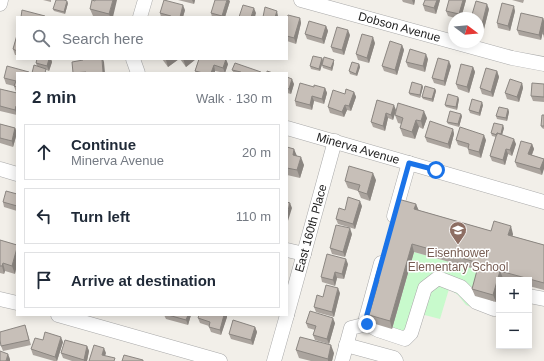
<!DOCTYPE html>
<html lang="en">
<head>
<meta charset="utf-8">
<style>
	:root { --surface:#fff; --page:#f6f6f7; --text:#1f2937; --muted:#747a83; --line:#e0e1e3 }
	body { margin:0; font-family:Arial,sans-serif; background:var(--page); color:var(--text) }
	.controls { position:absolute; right:12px; bottom:12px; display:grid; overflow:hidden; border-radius:0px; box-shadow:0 2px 10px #0003 }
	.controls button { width:36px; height:36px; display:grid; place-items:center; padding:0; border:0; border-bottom:1px solid var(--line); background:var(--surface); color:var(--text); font:20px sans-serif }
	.compass { position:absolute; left:448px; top:12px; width:36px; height:36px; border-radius:50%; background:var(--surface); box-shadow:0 2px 10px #0003; rotate:106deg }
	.stop { position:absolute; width:12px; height:12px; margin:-9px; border:3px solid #1a73e8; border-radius:50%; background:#fff }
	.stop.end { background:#1a73e8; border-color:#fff; box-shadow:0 1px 4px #0008 }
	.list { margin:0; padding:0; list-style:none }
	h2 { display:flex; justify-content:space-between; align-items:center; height:52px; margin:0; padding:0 16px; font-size:17px }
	h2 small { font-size:13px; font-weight:400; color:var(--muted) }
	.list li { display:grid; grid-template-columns:26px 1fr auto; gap:12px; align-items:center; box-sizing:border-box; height:56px; margin:0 8px 8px; padding:0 8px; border:1px solid var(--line); border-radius:0px }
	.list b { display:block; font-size:15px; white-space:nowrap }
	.list p { margin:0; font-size:13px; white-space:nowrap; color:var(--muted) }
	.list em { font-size:13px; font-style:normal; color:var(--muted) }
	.icon { flex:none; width:22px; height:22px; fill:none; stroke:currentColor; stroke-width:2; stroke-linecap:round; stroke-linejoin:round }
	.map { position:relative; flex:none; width:544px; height:361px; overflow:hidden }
	.search { position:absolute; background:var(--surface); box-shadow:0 2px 10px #0003; left:16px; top:16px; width:272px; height:44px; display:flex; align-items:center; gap:10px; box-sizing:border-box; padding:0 14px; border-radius:0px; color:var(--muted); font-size:15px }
	.panel { position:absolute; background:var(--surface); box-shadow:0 2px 10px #0003; left:16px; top:72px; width:272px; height:244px; border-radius:0px }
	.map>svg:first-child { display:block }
	.park { fill:#c8facc }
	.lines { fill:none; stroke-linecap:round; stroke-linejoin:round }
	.minor-casing { stroke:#a9a9a9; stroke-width:15 }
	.minor { stroke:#fff; stroke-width:14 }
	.wall { fill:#aba49e }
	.shaded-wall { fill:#8b8681 }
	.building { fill:#c7bfb8; stroke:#8b8681 }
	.route { stroke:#1a73e8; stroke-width:5 }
	.labels { text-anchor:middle; stroke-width:3; stroke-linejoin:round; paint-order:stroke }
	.street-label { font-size:12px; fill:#222; stroke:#fff }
	.education-label { font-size:12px; fill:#785e54; stroke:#fff }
</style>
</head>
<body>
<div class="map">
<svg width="544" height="361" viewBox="0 0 544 361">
	<rect width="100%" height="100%" fill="#f2efe9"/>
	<path class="park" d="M414,252L482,271L471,307L466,305L458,295L449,289L440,319L413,312L407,333L392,329Z"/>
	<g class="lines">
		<g class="minor-casing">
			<g id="minor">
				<path id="s1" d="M301,0L512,58L544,64"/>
				<path d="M0,4L1,0"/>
				<path d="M140,17L145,0"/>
				<path d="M133,59L138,73"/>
				<path id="s2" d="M287,128L544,202"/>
				<path d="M0,169L17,174"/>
				<path d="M394,216L409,163"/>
				<path d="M287,250L304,254"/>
				<path d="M381,263L366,318L367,324L378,330L405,339L411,333L425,288L438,278L461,287L476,302L494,309L499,307"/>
				<path d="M529,296L544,299"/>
				<path d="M0,299L17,303"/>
				<path d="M58,315L220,361"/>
				<path id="s3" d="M287,315L335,141"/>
				<path d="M346,345L394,358L396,361"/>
				<path d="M274,361L287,315"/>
				<path d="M342,361L351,328L367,324"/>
			</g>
		</g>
		<use href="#minor" class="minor"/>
	</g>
	<path class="wall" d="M43,0H51V2Z
		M178,0H195L194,4Z
		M402,0H415L414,5L403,2Z
		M440,0L436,14L425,11L423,5Z
		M466,0L461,18H455L448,16L446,11Z
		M512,0H524L523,3Z
		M95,1L113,17H96L93,16L90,9Z
		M230,1L225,17H212L211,13Z
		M68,3L65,14L54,11L53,9Z
		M489,9L484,29L478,28V18Z
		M185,10L183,17H161L160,13Z
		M515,11L510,31L498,28L497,23Z
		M300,18L301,23L296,44L287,41V20Z
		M543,18L544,21V38L543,34V31L541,40L519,35L517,30Z
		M326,26L328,31L324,44L307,39L305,34Z
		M17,35V55H15L13,49Z
		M350,35L344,55L333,52L331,47Z
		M375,43L369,63L358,60L356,54Z
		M402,45L404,50L397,75L384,71L382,66Z
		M322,58L323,61L320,71L311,69L310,66Z
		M37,59H51L52,62L49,71L37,66L36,63Z
		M162,59H179L168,67Z
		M180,59H196L186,67Z
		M199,59L228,64L225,73L215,71V73H196L195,71Z
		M428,59L425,72L408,67L406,62Z
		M334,63L332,71L323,68L322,65Z
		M359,64L360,67L357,76L350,74L349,71Z
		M451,66L445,86L434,83L432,78Z
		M473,67L475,72L469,93L458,89L456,84Z
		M232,70L261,73H234Z
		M497,71L499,77L493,97L482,94L480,88Z
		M17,73V92H16L14,86L6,84L4,78Z
		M287,77L294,84L291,94L287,93Z
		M522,83L523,88L519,102L507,99L505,93Z
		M544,84V102L533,101L531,96Z
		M422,85L423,87L420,98L410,95L409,93Z
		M314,87L325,88L327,93L324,104L314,101L312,110L296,106L295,101Z
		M0,89L17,93V115L0,111Z
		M435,89L436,91L433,102L423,99L422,97Z
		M354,92L356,97L351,111L347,110L344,117L330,113L328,107L345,94Z
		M459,99L457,110L446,107L445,105Z
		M377,100L396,110L393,120L388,118L385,131L373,127L371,122Z
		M483,105L480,116L470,113L469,110Z
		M508,109L509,112L507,121L497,119L496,116Z
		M395,115L427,118L423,129L419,127L415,139L403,136L400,128L402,124L398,123Z
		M544,115V129L542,128L541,126Z
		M462,116L459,127L448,124L447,122Z
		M0,124L15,128L17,133L13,147L0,143Z
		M504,128L502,135L516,144L512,156L508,154L505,165L492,161L490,156L496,137L492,136L491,133Z
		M453,129L454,134L450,149L427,142L425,137Z
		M456,140H486L481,158L469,154L468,149V148L458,145Z
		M532,144L534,149L532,155L544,159L542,175L517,167L515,162Z
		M287,147L297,156L304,165L300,178L287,175Z
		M376,180L370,201L361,198L358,191L348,188L345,181Z
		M17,194V211L4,207L3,202Z
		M416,204L418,210L491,231L513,234L512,236L544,245V290L529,286V280H509L503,278L502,280H499V292L496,302L475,296L472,289L478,270L414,252L392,329L372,323L369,315L377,285L375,279Z
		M362,206L355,229L338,224L336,219L345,210Z
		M352,234L345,257L332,254L330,248Z
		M0,240L17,245L15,274L5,271L4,274L0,273Z
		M348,264L344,279L337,278L335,286L322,282L321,277Z
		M340,293L334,317L316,312L314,307L323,297Z
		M164,315H191L188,325L166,319Z
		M224,315H227V317L221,335L211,332L209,327V326L200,323L198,318Z
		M306,323H335L329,344L315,340L313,335L315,330L308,328Z
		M25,325L31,345L3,351L1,346Z
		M255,327L257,332L253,345L231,339L229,334Z
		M43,340L63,342L57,361H54L33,355L31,349Z
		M87,346L89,351L87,361H72L63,358L61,353Z
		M296,350L334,353L332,361H311L299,358Z"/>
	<path class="shaded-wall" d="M113,0H117L113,17H110L109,14Z
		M192,0H195L194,4Z
		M227,0H229L230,1L225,17H223L222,16Z
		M412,0H415L414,5Z
		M437,0H440L436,14L434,8Z
		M463,0H466L461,18H460L459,14Z
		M67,1L68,3L65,14L64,12Z
		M487,4L489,9L484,29L482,24Z
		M183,5L185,10L183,17H180Z
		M514,6L515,11L510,31L508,26Z
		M254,8L256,13L255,17H251Z
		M277,11L278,16V17H275Z
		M300,18L301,23L296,44L294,38Z
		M543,18L544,21V27L541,40L539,35Z
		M326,26L328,31L324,44L322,39Z
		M348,30L350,35L344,55L342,50Z
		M373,37L375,43L369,63L367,58Z
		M402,45L404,50L397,75L395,70Z
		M426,54L428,59L425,72L423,66Z
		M322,58L323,61L320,71L319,69Z
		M49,59H51L52,62L49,71L47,66Z
		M102,59H103L104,62L105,73H103Z
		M167,59H179L168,67L166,60Z
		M183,59H196L186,67Z
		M226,59L228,64L225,73L223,68Z
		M334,60V63L332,71L331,68Z
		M449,61L451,66L445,86L444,81Z
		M359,64L360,67L357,76L356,74Z
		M214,65L215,71V73H211Z
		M473,67L475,72L469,93L467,87Z
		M497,71L499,77L493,97L491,92Z
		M292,79L294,84L291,94L289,89Z
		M522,83L523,88L519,102L517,97Z
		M422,85L423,87L420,98V95Z
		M325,88L327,93L324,104L322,99Z
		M435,89L436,91L433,102L432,99Z
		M354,92L356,97L351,111L349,106Z
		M312,96L314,101L312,110L310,105Z
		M458,97L459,99L457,110L456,107Z
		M482,102L483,105L480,116L479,113Z
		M345,105L347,110L344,117L342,112Z
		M394,105L396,110L393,120L391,115Z
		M16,106L17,109V115L15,110Z
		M508,109L509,112L507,121L506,118Z
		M424,111L427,118L423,129L421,121Z
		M386,113L388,118L385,131L383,126Z
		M461,114L462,116L459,127L458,124Z
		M416,120L419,127L415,139L412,132Z
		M503,125L504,128L501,138L500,135Z
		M15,128L17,133L13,147L12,141Z
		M453,129L454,134L450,149L448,144Z
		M484,135L486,140L481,158L479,152Z
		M514,139L516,144L512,156L510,150Z
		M532,144L534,149L530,159L528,154Z
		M294,149L297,156L293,155Z
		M506,149L508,154L505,165L503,160Z
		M301,157L304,165L300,178L297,170Z
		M544,159V169L542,175L540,169Z
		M373,173L376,180L370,201L367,194Z
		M360,201L362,206L355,229L353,224Z
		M290,203L292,208L287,224V214Z
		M416,204L419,211L414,209Z
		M511,226L513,234L511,243L508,235Z
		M350,228L352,234L345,257L343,252Z
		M412,244L414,252L392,329L390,321Z
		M17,248V265L15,274L12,266Z
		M346,259L348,264L344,279L342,274Z
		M3,263L5,271L4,274L2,266Z
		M500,271L503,278L502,280H499V292L496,302L493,295Z
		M335,272L337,278L335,286L333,280Z
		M338,288L340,293L334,317L332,312Z
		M188,315H191L188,325L186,320Z
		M224,315H227V317L221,335L220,330Z
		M333,318L335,323L329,344L327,339Z
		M255,327L257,332L253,345L251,340Z
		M61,337L63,342L57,361L55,357Z
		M331,345L334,353L332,361H328V359Z
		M87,346L89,351L87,361H84V360Z
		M104,348L106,353L104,360L102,355Z
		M8,354L10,359V361H6Z"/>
	<path class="building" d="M56,0H64L67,1L64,12L53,9Z
		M92,0L95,1V0H113L109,14L90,9Z
		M164,0L183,5L180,17H171V16L160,13Z
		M215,0H227L222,16L211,13Z
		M425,0H437L434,8L423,5Z
		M449,0H463L459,14L446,11Z
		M476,1L487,4L482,24L478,23V18H471Z
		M502,3L514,6L508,26L497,23Z
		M243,5L254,8L251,17H239Z
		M265,7L277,11L275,17H263Z
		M22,10L45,16V17H21Z
		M521,13L543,18L539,35L517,30Z
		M288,15L300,18L294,38L287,36V20Z
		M309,21L326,26L322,39L305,34Z
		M544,22V34H543Z
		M337,27L348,30L342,50L331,47Z
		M362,34L373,37L367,58L356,54Z
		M17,35V51L13,49Z
		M390,41L402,45L395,70L382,66Z
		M410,49L426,54L423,66L406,62Z
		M313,56L322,58L319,69L310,66Z
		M324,57L334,60L331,68L322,65Z
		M438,58L449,61L444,81L432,78Z
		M37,59H49L47,66L36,63Z
		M83,59H102L103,73H86V72L73,73L72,62L83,60Z
		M199,59H226L223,68L214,65L211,73H203L195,71Z
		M352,62L359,64L356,74L349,71Z
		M235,63L261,72L260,73H241V72L232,70Z
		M461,64L473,67L467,87L456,84Z
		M34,65L46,69L45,73H32Z
		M7,66L29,72V73H17V87L14,86L16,81L4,78Z
		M486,68L497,71L491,92L480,88Z
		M267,71L273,73H267Z
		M287,77L292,79L289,89L287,88Z
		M510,79L522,83L517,97L505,93Z
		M412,82L422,85L420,95L409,93Z
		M300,83L314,87V85L325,88L322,99L312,96L310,105L295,101Z
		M532,83L544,84V97L531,96Z
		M425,86L435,89L432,99L422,97Z
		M0,89L17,93V106H16L15,110L0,106Z
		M346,89L354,92L349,106L345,105L342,112L328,107L333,90L345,94Z
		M448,94L458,97L456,107L445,105Z
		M472,99L482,102L479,113L469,110Z
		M377,100L394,105L391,115L386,113L383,126L371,122Z
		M398,103L424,111L421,121L416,120L412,132L400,128L403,118L395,115Z
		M499,107L508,109L506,118L496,116Z
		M450,111L461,114L458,124L447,122Z
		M542,115H544V126H541Z
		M430,121L453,129L448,144L425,137Z
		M494,123L503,125L501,134L497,133V135L491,133Z
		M0,124L15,128L12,141L0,138Z
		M460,127L484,135L479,152L468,149L469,144L456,140Z
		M497,133L514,139L510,150L506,149L503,160L490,156Z
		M521,141L532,144L528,154L544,159L540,169L515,162Z
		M287,147L294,149L293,155L301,157L297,170L287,168Z
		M349,166L373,173L367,194L358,191L360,185L345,181Z
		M6,191L17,194V206L3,202Z
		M348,197L360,201L353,224L336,219L339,208L345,210Z
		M398,199L416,204L414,209L491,231L494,221L511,226L508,235L544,245V283L500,271L493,295L472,289L479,263L412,244L390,321L369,315L379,280L375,279Z
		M287,202L290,203L287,214Z
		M336,225L350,228L343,252L330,248Z
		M0,240L17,245V248L12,266L3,263L2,266H0Z
		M327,254L346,259L342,274L335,272L333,280L321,277Z
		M326,285L338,288L332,312L314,307L317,295L323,297Z
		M310,311L333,318L327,339L313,335L316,326L306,323Z
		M168,315H188L186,320Z
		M199,315H224L220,330L209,327L210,322L198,318Z
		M233,320L255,327L251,340L229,334Z
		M25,325L29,340L1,346L0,340V332Z
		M45,332L61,337L55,357L31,349L35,338L43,340Z
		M300,337L331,345L328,359L296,350Z
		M65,340L87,346L84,360L61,353Z
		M94,345L104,348L102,355L115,358L114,361H89Z
		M0,351L8,354L6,361H0Z
		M124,355L143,360V361H122Z"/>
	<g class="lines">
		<path class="route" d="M367,324L366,318L409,163L436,170"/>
	</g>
	<defs>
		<g id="school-pin" transform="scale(0.9)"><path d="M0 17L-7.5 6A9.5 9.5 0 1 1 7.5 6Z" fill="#8d6e63" stroke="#fff"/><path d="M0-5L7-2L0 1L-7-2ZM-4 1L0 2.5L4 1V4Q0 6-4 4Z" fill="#fff"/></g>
	</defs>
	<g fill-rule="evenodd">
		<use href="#school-pin" x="458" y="230"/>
	</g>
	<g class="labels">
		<g class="street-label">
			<text dy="4" stroke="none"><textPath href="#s1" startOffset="102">Dobson Avenue</textPath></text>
			<text dy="4" stroke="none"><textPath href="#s2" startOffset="74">Minerva Avenue</textPath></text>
			<text dy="4" stroke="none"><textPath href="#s3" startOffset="90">East 160th Place</textPath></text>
		</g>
		<g class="education-label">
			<text x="458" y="257">Eisenhower<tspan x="458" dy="14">Elementary School</tspan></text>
		</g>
	</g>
</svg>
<div class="controls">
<button>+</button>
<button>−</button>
</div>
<svg class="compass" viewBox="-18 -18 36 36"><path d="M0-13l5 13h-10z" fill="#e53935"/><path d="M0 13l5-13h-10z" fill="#747a83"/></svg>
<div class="stop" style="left:436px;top:170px"></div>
<div class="stop end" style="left:367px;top:324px"></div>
<div class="search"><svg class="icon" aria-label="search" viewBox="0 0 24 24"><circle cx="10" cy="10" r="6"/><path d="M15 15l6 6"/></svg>Search here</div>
<section class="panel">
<h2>2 min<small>Walk · 130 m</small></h2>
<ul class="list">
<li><svg class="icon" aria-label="ahead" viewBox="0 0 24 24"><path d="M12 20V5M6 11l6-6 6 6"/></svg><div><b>Continue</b><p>Minerva Avenue</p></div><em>20 m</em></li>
<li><svg class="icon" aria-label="left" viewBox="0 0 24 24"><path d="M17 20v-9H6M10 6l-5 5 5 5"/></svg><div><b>Turn left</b></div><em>110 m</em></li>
<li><svg class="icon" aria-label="arrive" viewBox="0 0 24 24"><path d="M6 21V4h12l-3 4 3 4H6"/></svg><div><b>Arrive at destination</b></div></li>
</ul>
</section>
</div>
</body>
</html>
